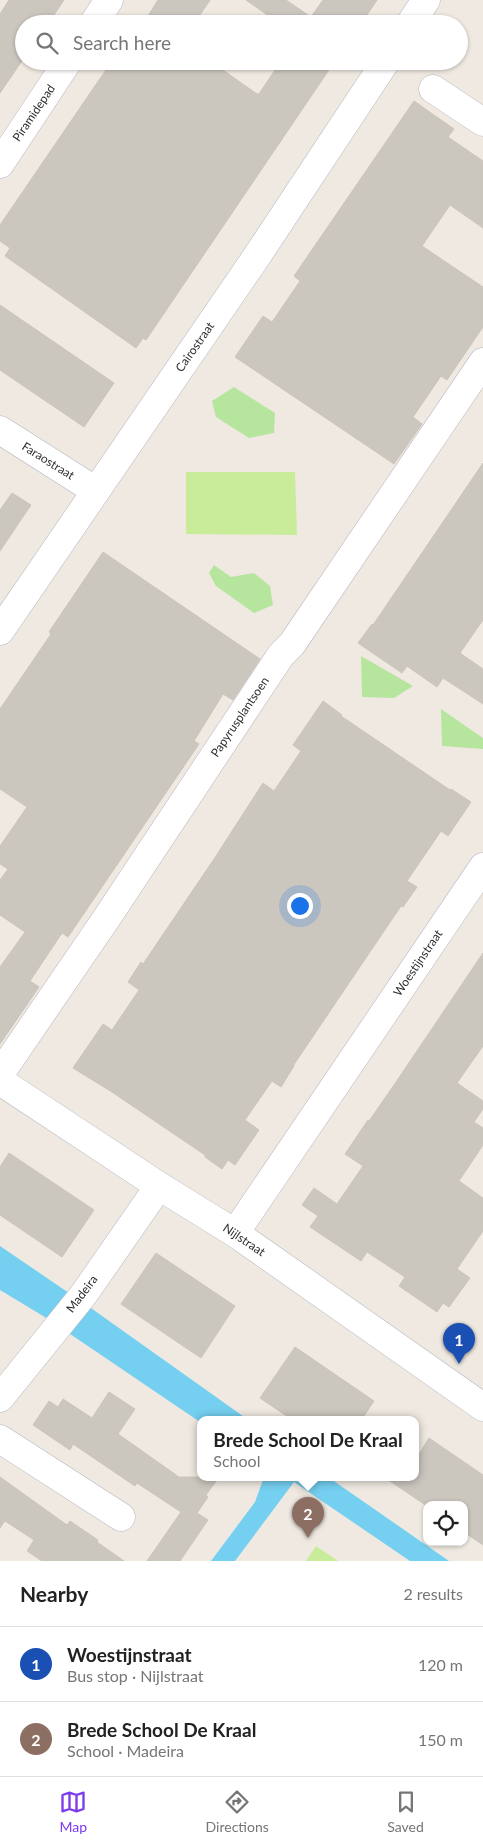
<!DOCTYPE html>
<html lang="en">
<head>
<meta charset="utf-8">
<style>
	:root { --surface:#fff; --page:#f6f6f6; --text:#222; --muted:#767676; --line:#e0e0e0; --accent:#7c3aed }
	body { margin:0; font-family:Lato,sans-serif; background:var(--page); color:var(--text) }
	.controls { position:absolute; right:15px; bottom:15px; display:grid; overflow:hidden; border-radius:10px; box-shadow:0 1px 4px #0004 }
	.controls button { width:45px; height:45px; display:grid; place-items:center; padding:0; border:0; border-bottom:1px solid var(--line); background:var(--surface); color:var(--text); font:25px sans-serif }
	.you { position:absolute; left:299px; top:905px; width:18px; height:18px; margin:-12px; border:4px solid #fff; border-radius:50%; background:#1a73e8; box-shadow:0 0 0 8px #1a73e833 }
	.badge { display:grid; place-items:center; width:32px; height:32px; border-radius:50%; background:var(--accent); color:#fff; font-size:16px; font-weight:700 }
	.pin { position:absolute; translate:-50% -41px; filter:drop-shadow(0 1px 2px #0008) }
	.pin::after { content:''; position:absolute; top:26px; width:18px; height:15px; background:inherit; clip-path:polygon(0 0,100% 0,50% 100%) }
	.popup { position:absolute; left:197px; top:1416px; width:222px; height:65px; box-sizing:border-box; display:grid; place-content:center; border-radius:10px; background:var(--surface); filter:drop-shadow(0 1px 4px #0005); font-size:16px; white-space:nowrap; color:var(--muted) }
	.popup b { font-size:19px; color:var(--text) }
	.popup::after { content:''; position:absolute; left:50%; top:100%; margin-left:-10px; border:10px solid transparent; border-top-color:var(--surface) }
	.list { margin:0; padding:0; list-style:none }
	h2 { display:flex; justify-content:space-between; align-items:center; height:65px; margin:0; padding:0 20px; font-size:21px }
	h2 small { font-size:16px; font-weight:400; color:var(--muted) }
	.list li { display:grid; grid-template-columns:32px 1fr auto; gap:15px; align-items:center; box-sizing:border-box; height:75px; padding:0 20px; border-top:1px solid var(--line) }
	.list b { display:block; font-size:19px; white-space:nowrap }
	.list p { margin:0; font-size:16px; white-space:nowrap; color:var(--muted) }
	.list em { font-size:16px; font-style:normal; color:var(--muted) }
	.icon { flex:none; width:28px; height:28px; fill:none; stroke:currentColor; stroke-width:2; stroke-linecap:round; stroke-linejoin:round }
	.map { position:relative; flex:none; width:483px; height:1561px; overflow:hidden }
	.search { position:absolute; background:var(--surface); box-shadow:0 1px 4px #0004; left:15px; right:15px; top:15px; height:55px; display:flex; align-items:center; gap:12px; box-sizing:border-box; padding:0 18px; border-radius:28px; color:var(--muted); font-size:19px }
	.sheet { height:215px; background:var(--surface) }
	nav { display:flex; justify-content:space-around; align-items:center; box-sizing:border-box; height:70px; border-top:1px solid var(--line); background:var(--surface); font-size:14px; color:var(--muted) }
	nav a { display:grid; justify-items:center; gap:2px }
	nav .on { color:var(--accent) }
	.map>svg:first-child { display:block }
	.green { fill:#b6e59e }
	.pitch { fill:#c9ec9a }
	.water { fill:#75cff0 }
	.building { fill:#cbc7bf; stroke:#cbc5ba }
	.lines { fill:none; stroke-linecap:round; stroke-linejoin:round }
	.street-casing { stroke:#b4b7c1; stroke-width:29 }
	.street { stroke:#fff; stroke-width:28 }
	.labels { text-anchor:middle; stroke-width:4; stroke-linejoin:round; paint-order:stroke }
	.street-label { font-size:12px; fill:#2e2e2e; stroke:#fff }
</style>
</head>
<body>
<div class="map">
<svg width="483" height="1561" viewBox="0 0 483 1561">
	<rect width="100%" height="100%" fill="#efe9e1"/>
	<path class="green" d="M234,387L275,413L274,433L249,438L216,417L212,401Z
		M214,565L231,577L254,573L270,586L273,605L254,613L216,586L209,573Z
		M361,656L413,686L394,698L362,697Z
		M441,709L483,738V749L442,746Z"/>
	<path class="pitch" d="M186,472H295L297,535L186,534Z
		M316,1546L338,1561H306Z"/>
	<path class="water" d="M0,1246L88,1306L247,1419H200V1422L48,1319L0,1290Z
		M264,1477H328L449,1561H410L294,1482L235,1561H211L255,1502Z"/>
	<path class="building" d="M9,0H64L48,24H24V58L0,93V14Z
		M158,0H210L194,24H152L146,19Z
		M246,0H286L311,17L323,0H377L361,24H280Z
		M112,61H210L257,94H259L281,61H335L146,340L143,338L136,348L5,256L10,248L0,241V225Z
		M414,101L454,129L448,137L483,161V228L450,205L422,246L483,287V327L447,380L441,376L413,417L422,424L394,464L235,357L263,316L272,322L300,281L294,276Z
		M0,305L114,383L84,427L0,370Z
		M483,463V620L460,653L483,669V704L443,678L437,687L407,666L402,673L358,643L372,624L373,625Z
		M12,493L31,505L0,551V510Z
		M103,552L260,659L233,700L223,694L194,741L199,744L68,937L62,933L30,981L39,987L0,1044V967L25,932L0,915V880L8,869L0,864V846L27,807L0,789V709L51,634L49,632Z
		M323,701L342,715L341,716L450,790L451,789L471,802L448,836L441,831L407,881L417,887L403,907L401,906L351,980L293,1066H294L281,1087L272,1081L245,1120L259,1130L235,1165L228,1160L222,1169L205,1157V1155L112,1092L73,1068L103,1024L112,1030L139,990L128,982L141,962L143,964L214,859L263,783L274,791L301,751L293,745Z
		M483,953V1046L457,1083L483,1101V1109L474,1122L483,1128V1145L459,1181L483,1198V1231L457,1269L470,1278L449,1307L443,1303L437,1312L399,1286L405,1277L367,1252L361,1261L310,1227L318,1216L302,1205L314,1188L337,1204L363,1166L345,1154L368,1120L369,1121L394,1085Z
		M9,1153L94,1210L62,1257L0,1215V1167Z
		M156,1253L235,1306L201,1358L121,1304Z
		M295,1347L374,1401L362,1419H291L260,1398Z
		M109,1392L135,1409L118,1434L179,1477H219L206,1495L208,1497L197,1513L208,1520L180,1561H147L181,1512L137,1483L135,1486L73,1444L70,1450L33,1425L49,1401L58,1407L63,1399L92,1418Z
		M429,1438L483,1475V1545L464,1532V1505H427V1506L384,1477H416V1459Z
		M0,1477L67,1525L70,1521L98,1540L97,1542L124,1561H42L27,1551L34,1540L5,1521L0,1528Z"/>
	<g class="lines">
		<g class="street-casing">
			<path id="street" d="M93,24L109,0
				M410,24L426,0
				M433,89L483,122
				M0,164L68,61
				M0,430L96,491
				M0,631L257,256L386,61
				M0,1074L106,919L281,655L292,644L483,362
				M0,1081L159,1186L235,1233L483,1407
				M235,1233L483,867
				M0,1398L84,1294L159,1186
				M0,1439L121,1517"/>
		</g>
		<use href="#street" class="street"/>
	</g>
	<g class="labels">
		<g class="street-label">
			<text transform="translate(34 113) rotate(-56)" y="4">Piramidepad</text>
			<text transform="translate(195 347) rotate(-55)" y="4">Cairostraat</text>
			<text transform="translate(48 461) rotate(32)" y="4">Faraostraat</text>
			<text transform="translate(240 717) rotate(-56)" y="4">Papyrusplantsoen</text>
			<text transform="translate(418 963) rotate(-56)" y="4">Woestijnstraat</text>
			<text transform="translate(244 1240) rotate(34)" y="4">Nijlstraat</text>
			<text transform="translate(82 1294) rotate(-53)" y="4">Madeira</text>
		</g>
	</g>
</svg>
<div class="controls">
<button><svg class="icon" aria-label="locate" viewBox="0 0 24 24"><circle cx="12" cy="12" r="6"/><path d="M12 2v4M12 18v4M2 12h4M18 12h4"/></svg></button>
</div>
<div class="you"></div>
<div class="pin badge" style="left:459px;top:1364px;background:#1a4fb4">1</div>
<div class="pin badge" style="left:308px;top:1538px;background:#8d6e63">2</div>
<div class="popup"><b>Brede School De Kraal</b>School</div>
<div class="search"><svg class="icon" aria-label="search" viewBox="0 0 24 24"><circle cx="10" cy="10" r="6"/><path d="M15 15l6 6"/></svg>Search here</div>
</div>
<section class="sheet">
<h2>Nearby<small>2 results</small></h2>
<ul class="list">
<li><span class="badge" style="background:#1a4fb4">1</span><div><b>Woestijnstraat</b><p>Bus stop · Nijlstraat</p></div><em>120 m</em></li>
<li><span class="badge" style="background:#8d6e63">2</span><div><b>Brede School De Kraal</b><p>School · Madeira</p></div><em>150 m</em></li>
</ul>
</section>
<nav>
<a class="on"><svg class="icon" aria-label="map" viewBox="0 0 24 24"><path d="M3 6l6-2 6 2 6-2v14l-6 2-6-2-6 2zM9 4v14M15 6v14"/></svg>Map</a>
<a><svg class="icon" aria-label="directions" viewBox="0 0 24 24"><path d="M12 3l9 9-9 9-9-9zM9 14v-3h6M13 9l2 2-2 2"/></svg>Directions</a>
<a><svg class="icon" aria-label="saved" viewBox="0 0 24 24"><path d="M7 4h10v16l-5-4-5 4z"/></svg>Saved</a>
</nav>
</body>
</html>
